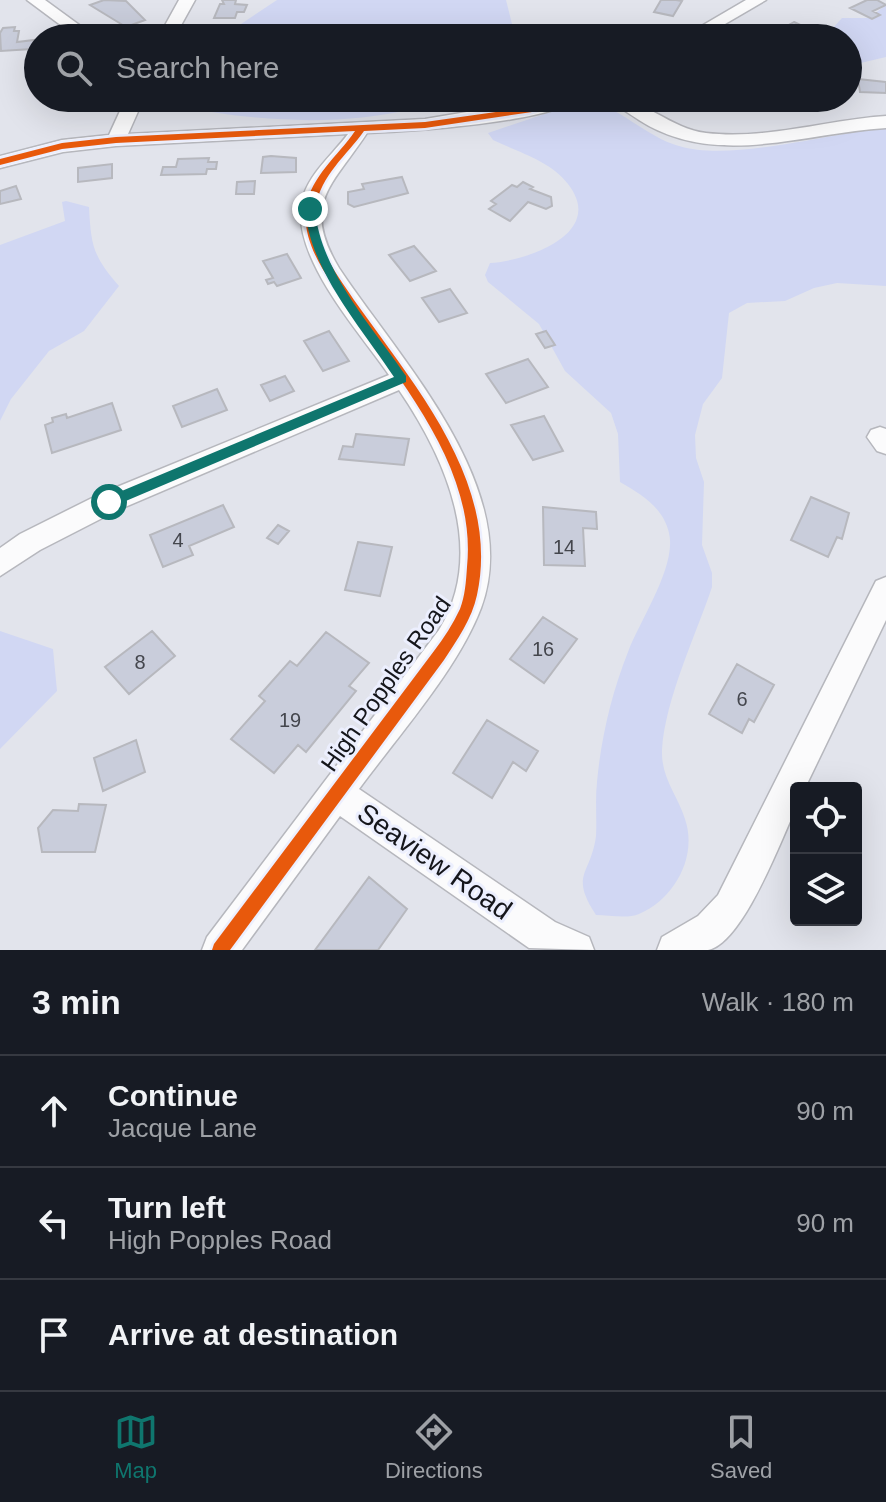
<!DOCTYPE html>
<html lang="en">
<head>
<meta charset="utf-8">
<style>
	:root { --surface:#171b24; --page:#20242c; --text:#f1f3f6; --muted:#9ea1a6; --line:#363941; --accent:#0f766e }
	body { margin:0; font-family:Helvetica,sans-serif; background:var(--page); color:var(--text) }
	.controls { position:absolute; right:24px; bottom:24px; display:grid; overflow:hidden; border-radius:8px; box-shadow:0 8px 32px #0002 }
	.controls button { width:72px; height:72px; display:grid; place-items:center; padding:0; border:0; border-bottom:2px solid var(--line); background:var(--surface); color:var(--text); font:40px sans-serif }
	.stop { position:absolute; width:24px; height:24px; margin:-18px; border:6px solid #0f766e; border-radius:50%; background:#fff }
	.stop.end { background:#0f766e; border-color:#fff; box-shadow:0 2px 8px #0008 }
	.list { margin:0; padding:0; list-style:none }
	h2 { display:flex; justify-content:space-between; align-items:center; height:104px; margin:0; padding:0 32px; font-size:34px }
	h2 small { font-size:26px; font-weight:400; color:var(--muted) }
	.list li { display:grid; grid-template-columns:52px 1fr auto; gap:24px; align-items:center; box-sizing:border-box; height:112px; padding:0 32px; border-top:2px solid var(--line) }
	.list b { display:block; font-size:30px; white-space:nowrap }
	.list p { margin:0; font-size:26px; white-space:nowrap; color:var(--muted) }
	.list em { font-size:26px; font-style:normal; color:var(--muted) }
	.icon { flex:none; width:44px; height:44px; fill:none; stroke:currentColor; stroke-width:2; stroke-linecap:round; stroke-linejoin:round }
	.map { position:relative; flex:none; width:886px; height:950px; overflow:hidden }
	.search { position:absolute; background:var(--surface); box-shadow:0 8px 32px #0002; left:24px; right:24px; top:24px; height:88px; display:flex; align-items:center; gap:20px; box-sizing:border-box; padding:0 28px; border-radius:44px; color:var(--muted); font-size:30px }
	.sheet { height:440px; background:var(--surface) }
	nav { display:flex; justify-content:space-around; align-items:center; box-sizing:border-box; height:112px; border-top:2px solid var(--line); background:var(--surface); font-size:22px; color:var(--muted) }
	nav a { display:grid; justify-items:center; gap:4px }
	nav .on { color:var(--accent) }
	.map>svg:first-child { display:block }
	.green { fill:#d1d7f3 }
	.building { fill:#c9cddb; stroke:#b7b8be; stroke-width:2 }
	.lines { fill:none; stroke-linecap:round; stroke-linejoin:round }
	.street-casing { stroke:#b6b7bd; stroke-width:3 }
	.street { fill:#fbfbfc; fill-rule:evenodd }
	.cycleway-casing { stroke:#eceffe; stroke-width:5 }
	.cycleway { fill:#e8590c; fill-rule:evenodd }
	.route { fill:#0f766e }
	.labels { text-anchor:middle; stroke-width:6; stroke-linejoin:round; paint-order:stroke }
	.number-label { font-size:20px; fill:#44464d }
	.street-label { font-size:24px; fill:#15161b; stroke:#eceffe }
	.near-street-label { font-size:28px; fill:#15161b; stroke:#eceffe }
</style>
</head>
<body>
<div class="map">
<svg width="886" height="950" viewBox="0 0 886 950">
	<rect width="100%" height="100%" fill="#e2e4ec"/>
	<path class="green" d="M277,0H506L513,28L500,38H220Z
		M886,5V57L848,66V38H824L842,18H869Z
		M158,98H416L419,103L416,108C337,128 248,121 169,104L157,101Z
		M586,100C619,106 646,137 679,146C732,162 829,133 886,128V286L837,283L814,288L785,301L747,303L729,313L722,378L703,404L695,435L696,458L704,482L702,545L712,573V587C696,635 665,699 662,750C661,778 677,794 685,819C698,857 674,899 639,914C627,919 609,915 596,915C569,874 591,875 596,836C597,818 595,800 597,782C601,738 612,692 628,652C640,620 677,566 669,533C663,507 641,494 620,482L618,434L611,413L565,371L539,324L488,282L485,275L490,263C526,261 607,234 568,184C551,161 518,152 493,140L488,133Z
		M66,201L89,207C91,246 93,256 119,286L84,331L49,351L11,399L0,421V245L65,221L62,202Z
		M0,631L53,649L57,691L0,749Z"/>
	<path class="building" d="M104,0L126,1L145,20L126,27L90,5Z
		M222,0H236L235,4L247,5L244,12H237L235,18H214L220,4H224Z
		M661,0H676L682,1L673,16L654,12Z
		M867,0H877L886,5L873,11L880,15L872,19L850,8Z
		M794,22L811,30L804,35L810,37L789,38L776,32Z
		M15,27L14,31H19L17,42L34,40L32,49L1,51L0,33L3,28Z
		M858,79L886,82V93L860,92Z
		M271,156L296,158V172L261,173L263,157Z
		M209,158L208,162H217L216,169H207L206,174L161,175L163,167H176L178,159Z
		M112,164V178L78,182V168Z
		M402,177L408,193L354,207L348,204V192L364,189L362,184Z
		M255,181L254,194H236L237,182Z
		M523,182L533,187L530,189L551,197L552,206L546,209L528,202L510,221L489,209L496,204L491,201L512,185L517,187Z
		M16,186L21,199L0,204V191Z
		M414,246L436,271L410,281L389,255Z
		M287,254L301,278L277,286L274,282L268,284L266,280L273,278L263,261Z
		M450,289L467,313L439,322L422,298Z
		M329,331L349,361L323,371L304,341Z
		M546,331L555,345L545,348L536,334Z
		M528,359L548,387L506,403L486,374Z
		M285,376L294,391L270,401L261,385Z
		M217,389L227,410L182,427L173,406Z
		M112,403L121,430L52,453L45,425L53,422L52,418L66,414L67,418Z
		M544,416L563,451L533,460L511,425Z
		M356,434L409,439L404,465L339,459L343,446L353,447Z
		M811,497L849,513L842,539L837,537L828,557L791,540Z
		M223,505L234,527L189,546L193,555L163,567L150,535Z
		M543,507L596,512L597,529L583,528L585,566L544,565Z
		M278,525L289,531L278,544L267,538Z
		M358,542L392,547L380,596L345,590Z
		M543,617L577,639L544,683L510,659Z
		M152,631L175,656L129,694L105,667Z
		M326,632L369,663L349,686L356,691L306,752L298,745L274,773L231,739L265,701L259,696L290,661L297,666Z
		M737,664L774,685L754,722L749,719L742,733L709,714Z
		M487,720L538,751L526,771L513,762L492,798L453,773Z
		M136,740L145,772L103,791L94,758Z
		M79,804L106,805L95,852H42L38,828L53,810L78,811Z
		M369,877L407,909L378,950H315Z"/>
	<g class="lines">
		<g class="street-casing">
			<path id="street" d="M27,0H45L97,38H78Z
				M179,0H195L174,38H158Z
				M746,0H766L701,38H681Z
				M126,98H144L128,134L425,119L550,98H578C555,122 405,132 367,133C333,185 300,203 339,268C399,359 525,489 481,608C458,669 398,736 359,789L555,922L589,937L594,950L529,948L340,816L242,950H202L207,937L439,630C487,552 446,459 399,390L118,510L40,550L0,576V548L20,534L100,494L389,375C359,331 284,250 304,194C312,171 333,154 348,134L116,146L63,152L0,168V156L62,140L109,135Z
				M609,98C645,98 670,129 706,133C766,140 826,120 886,116V128C803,133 715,169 639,120C629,113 617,107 609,98Z
				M880,427L886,429V454L877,451L867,437L871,430Z
				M886,577V620L805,788H796V808C781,840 743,943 708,950C692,950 673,950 657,950L662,937L698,916L718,895L876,581Z"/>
		</g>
		<use href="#street" class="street"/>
		<g class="cycleway-casing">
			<path id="cycleway" d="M560,98H573L532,112L425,128L364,131C347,155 320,176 316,207C311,242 336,273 354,300C414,385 501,483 477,595C472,619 457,640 444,660L230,950H212L214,944L434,651C444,638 453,624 460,609C465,596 466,582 467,567C477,468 401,383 348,306C328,278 301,244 306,207C311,176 338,156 355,131L116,143L62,149L0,165V159L62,143L116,137L425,122L531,107Z"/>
		</g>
		<use href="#cycleway" class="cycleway"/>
	</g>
	<path class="route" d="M310,206L315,209C320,271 372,326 406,376V382L114,506H105V498L394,377C361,327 310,271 305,209Z"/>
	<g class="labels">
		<g class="number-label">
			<text x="178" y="547">4</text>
			<text x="564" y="554">14</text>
			<text x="543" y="656">16</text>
			<text x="140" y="669">8</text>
			<text x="742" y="706">6</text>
			<text x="290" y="727">19</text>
		</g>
		<g class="street-label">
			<text transform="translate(386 684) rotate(-55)" y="8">High Popples Road</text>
		</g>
		<g class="near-street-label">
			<text transform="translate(435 861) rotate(35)" y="10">Seaview Road</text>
		</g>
	</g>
</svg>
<div class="controls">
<button><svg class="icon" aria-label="locate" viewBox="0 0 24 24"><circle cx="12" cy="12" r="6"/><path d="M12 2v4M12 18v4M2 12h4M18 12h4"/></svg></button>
<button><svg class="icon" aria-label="layers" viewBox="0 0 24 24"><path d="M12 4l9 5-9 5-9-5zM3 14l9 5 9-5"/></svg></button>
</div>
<div class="stop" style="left:109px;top:502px"></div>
<div class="stop end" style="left:310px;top:209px"></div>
<div class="search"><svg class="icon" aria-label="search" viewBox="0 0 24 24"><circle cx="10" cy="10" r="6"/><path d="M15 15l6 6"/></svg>Search here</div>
</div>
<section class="sheet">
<h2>3 min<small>Walk · 180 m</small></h2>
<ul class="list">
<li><svg class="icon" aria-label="ahead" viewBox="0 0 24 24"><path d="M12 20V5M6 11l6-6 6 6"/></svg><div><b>Continue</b><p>Jacque Lane</p></div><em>90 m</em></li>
<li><svg class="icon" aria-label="left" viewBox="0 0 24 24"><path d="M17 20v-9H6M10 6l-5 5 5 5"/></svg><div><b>Turn left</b><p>High Popples Road</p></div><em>90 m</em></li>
<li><svg class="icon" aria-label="arrive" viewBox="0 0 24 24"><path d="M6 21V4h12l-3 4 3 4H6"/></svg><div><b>Arrive at destination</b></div></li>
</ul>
</section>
<nav>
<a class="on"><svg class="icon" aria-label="map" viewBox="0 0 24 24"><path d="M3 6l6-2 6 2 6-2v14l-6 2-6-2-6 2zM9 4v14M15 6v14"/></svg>Map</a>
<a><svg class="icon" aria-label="directions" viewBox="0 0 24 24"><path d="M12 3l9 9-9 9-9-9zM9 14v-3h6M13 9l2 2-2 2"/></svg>Directions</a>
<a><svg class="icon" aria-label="saved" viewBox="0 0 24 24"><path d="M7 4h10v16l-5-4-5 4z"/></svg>Saved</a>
</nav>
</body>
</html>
